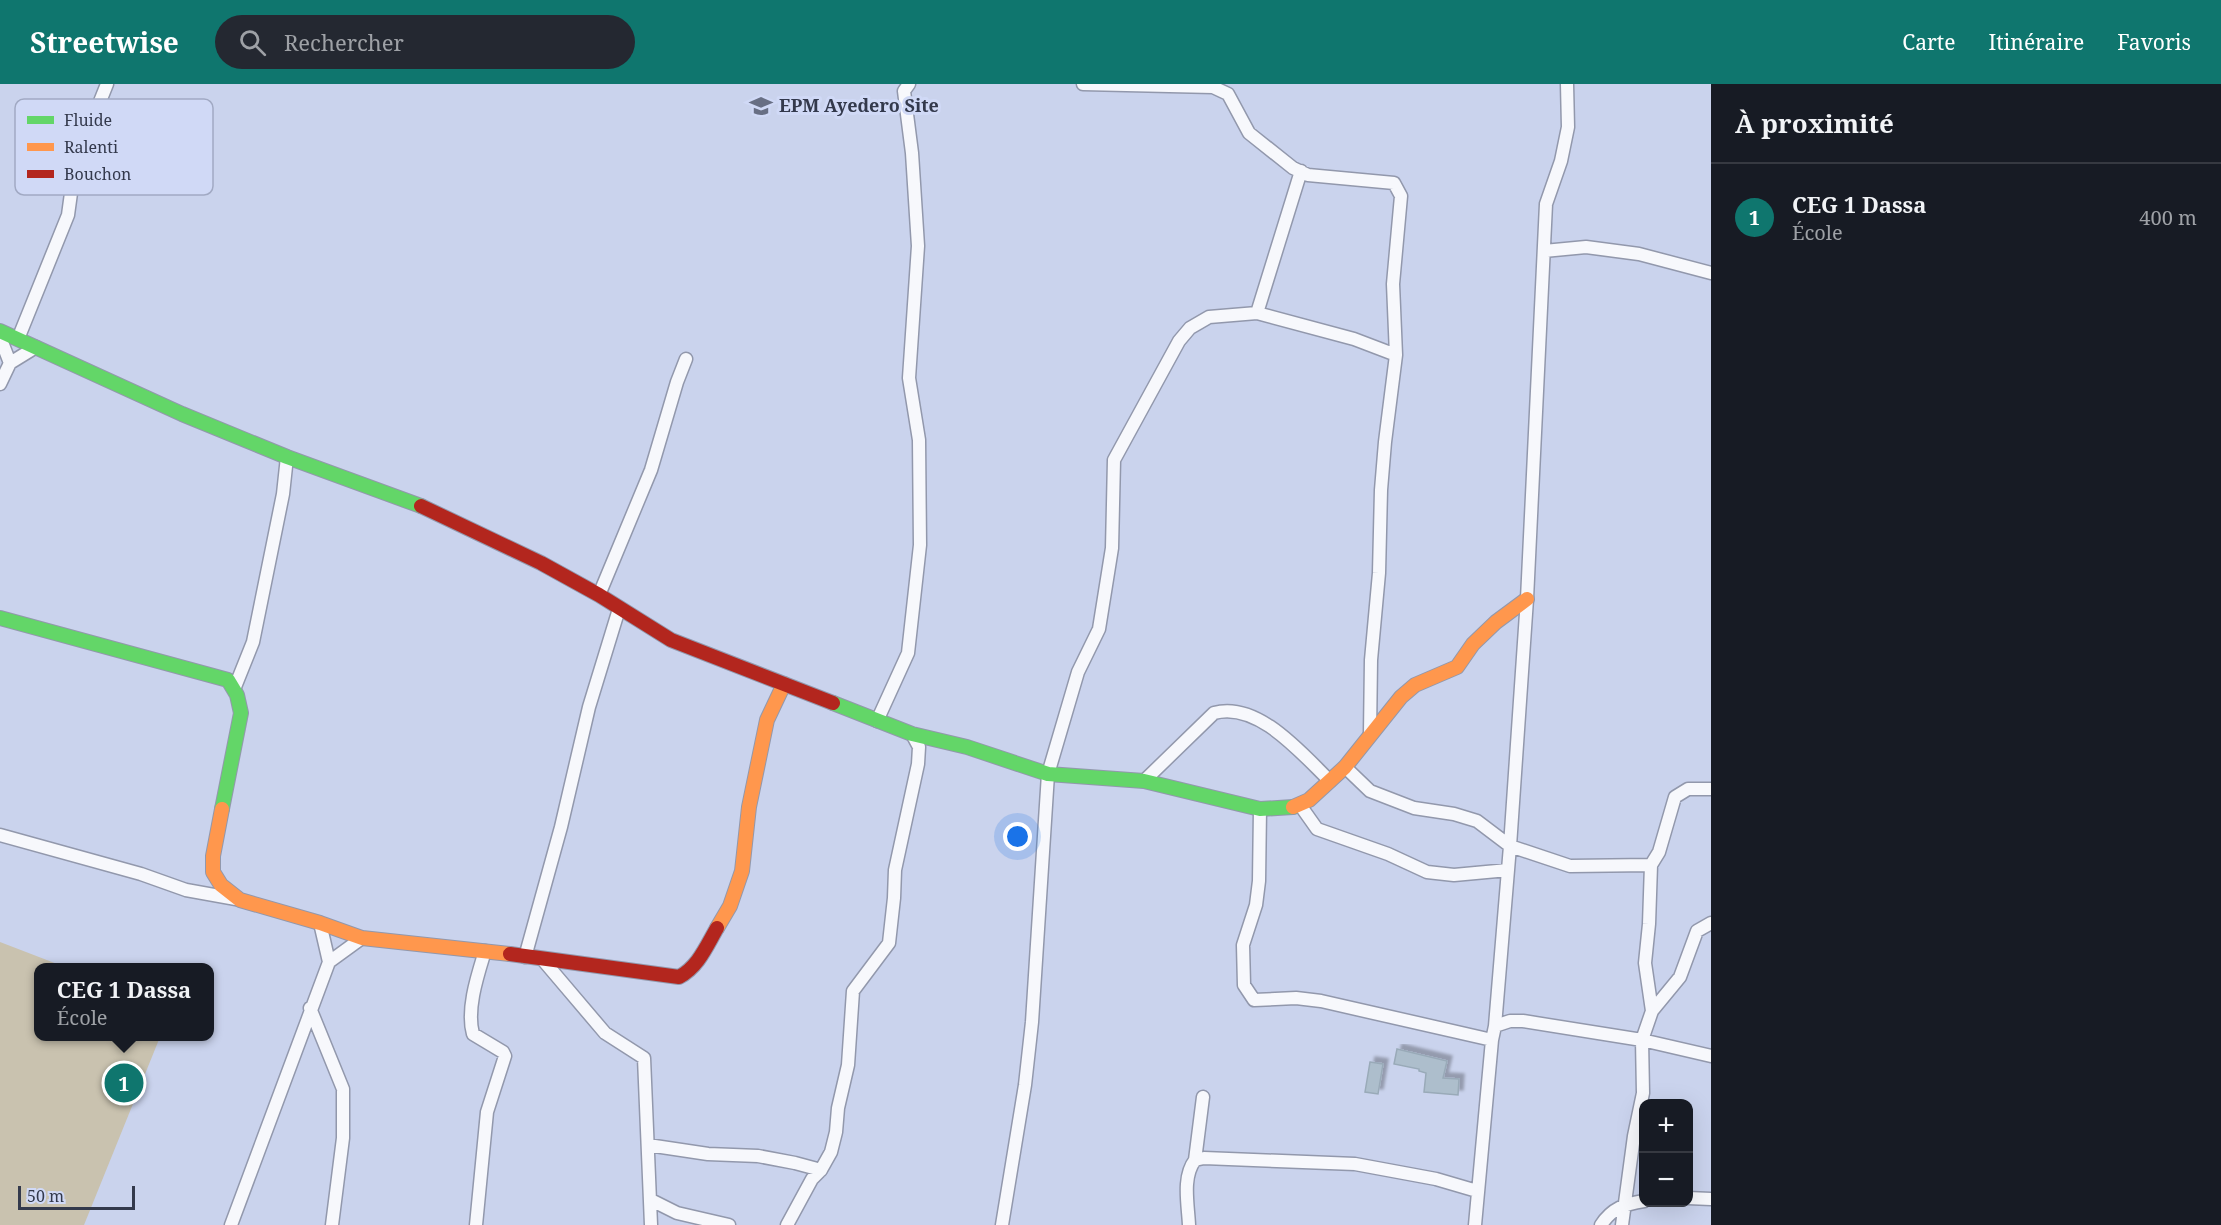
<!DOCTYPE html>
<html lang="fr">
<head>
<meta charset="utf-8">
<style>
	:root { --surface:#171b24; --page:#242831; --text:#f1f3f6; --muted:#9ea1a6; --line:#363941; --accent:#0f766e }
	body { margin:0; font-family:"Noto Serif",serif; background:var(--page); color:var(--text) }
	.controls { position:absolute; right:18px; bottom:18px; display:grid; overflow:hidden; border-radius:12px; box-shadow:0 6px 24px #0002 }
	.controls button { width:54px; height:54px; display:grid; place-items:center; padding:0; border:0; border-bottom:2px solid var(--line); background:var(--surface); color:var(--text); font:30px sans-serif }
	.scale { position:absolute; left:18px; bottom:15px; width:117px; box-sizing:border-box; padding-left:6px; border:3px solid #33394c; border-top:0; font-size:16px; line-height:21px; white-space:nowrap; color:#33394c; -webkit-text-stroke:4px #d0d9f6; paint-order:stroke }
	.you { position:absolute; left:1018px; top:753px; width:21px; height:21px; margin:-15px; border:4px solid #fff; border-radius:50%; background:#1a73e8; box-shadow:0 0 0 9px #1a73e833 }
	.badge { display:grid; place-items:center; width:39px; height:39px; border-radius:50%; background:var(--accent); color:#fff; font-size:20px; font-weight:700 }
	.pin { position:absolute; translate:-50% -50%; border:3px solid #fff; box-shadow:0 2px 6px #0006 }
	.popup { position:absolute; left:34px; top:879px; width:180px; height:78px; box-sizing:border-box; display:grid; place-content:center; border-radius:12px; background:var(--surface); filter:drop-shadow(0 2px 4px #0005); font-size:20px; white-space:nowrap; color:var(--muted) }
	.popup b { font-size:22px; color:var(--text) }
	.popup::after { content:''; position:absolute; left:50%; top:100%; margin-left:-12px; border:12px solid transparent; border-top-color:var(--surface) }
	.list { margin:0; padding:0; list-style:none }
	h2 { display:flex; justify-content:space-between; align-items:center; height:78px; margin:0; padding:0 24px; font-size:26px }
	h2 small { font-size:20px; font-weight:400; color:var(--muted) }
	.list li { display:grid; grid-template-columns:39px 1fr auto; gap:18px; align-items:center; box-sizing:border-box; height:108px; padding:0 24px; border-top:2px solid var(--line) }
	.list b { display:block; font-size:22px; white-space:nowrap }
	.list p { margin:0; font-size:20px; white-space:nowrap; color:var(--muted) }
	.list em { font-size:20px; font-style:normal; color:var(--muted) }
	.icon { flex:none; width:33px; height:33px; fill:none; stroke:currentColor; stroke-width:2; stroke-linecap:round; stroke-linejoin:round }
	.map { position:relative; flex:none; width:1711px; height:1141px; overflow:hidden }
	header { display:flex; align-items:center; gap:36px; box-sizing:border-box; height:84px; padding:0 30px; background:var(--accent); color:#fff }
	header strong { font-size:28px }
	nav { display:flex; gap:33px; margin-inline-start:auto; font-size:21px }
	.search { width:420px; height:54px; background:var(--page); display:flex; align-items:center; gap:15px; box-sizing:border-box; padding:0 21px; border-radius:33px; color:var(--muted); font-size:22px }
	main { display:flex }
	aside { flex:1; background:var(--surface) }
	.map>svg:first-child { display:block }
	.green { fill:#c9c2af }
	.building { fill:#adbecc; stroke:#99aab8; stroke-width:1.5; filter:url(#shadow) }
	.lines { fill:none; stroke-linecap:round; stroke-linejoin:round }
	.street-casing { stroke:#9298ac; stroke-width:15 }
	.fast-casing { stroke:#9298ac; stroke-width:16 }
	.slow-casing { stroke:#9298ac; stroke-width:16 }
	.jam-casing { stroke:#9298ac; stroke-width:16 }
	.street { stroke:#f7f8fc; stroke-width:12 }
	.fast { stroke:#63d668; stroke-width:14 }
	.slow { stroke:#ff974d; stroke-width:14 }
	.jam { stroke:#b3261e; stroke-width:14 }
	.labels { text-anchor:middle; stroke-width:6; stroke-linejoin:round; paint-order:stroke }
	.poi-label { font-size:18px; font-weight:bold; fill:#33394c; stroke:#d0d9f6; text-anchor:start }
	.key { fill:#d0d9f6; stroke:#a1a9c3; stroke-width:1.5 }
	.key-label { font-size:16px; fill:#33394c }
</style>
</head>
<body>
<header>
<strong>Streetwise</strong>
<div class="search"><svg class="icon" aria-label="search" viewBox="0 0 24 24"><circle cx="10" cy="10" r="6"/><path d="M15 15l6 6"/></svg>Rechercher</div>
<nav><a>Carte</a><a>Itinéraire</a><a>Favoris</a></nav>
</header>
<main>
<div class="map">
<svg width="1711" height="1141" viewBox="0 0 1711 1141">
	<defs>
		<filter id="shadow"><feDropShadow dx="5" dy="-5" stdDeviation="1.5" flood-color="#0004"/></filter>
	</defs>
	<rect width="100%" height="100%" fill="#cad3ed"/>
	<path class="green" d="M0,858L65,883L39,884V952L160,953L84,1141H0Z"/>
	<path class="building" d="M1397,965L1447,977L1443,994L1459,995L1458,1011L1424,1008L1426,989L1419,987V985L1394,980Z
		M1370,978L1383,980L1378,1010L1365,1008Z"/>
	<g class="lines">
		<g class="street-casing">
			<path id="street" d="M1083,0L1213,3L1228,10L1249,49L1293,84L1308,91L1394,99L1401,112L1393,200L1396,271L1385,358L1381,406L1379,489L1371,576L1370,649
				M1544,167L1586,163L1639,170L1711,189
				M1257,229L1301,87
				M0,253L10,279
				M18,255L68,131L75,80L107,0
				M0,300L10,279L36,263
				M599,511L651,386L677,298L686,275
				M235,603L253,558L283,410L287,373
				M877,637L908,569L920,461L919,356L909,294L918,162L912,69L904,7L909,0
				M1345,683L1370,707L1414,724L1454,730L1477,737L1510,762L1527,515L1546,120L1561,77L1568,43L1567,0
				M1144,697L1214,629C1258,617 1301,669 1330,697
				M1300,721L1317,745L1388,770L1427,788L1454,791L1508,786
				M1260,725L1259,797L1256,821L1243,861L1244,901L1254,916L1296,914L1321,917L1492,956
				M0,751L141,790L186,806L236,815
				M320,839L329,878
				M525,873L561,743L589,623L619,525
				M543,876L605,949L644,974L651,1141
				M310,924L343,1005V1054L332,1141
				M1652,927L1645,879L1649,840L1651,781L1659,768L1675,713L1688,705H1711
				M1495,942L1510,937H1523L1642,956L1711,972
				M648,1061L708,1070L758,1072L795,1079L821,1086L822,1084L831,1068L836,1048L838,1024L848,981L853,907L889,859L894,814L895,786L918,680L919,663L912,650
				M1195,1076L1203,1013
				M1688,1114L1711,1115
				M651,1116L677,1129L729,1141
				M231,1141L329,878L362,854
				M476,1141L487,1028L505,972L503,968L473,950C466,925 478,890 485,867
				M787,1141L812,1095L821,1086
				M1002,1141L1025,1001L1032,938L1048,690L1078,588L1099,545L1112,464L1114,376L1179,257L1190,244L1209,233L1257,229L1354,255L1396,271
				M1189,1141C1188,1120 1182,1093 1195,1076L1204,1074L1355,1080L1436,1095L1477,1107
				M1475,1141L1492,956L1495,942L1510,762L1570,782L1651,781
				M1601,1141C1612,1124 1625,1120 1644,1117
				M1622,1141L1634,1052L1643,1009L1642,956L1652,927L1680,893L1697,847L1711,839"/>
		</g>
		<g class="fast-casing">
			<path id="fast" d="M0,247L182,330L287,373L421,422
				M0,534L228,596L237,611L241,629L222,725
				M833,619L912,650L967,663L1048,690L1144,697L1260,725L1293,723"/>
		</g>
		<g class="slow-casing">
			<path id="slow" d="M1293,723L1309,716L1345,683L1401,613L1415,601L1457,583L1473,560L1496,538L1527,515
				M222,725L213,772V788L221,801L240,816L320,839L362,854L510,870
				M717,844L730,822L742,787L749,723L767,636L784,600"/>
		</g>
		<g class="jam-casing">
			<path id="jam" d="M421,422L541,479L599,511L671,556L833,619
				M510,870L679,893C698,883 706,863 717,844"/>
		</g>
		<use href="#street" class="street"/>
		<use href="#fast" class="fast"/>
		<use href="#slow" class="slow"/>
		<use href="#jam" class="jam"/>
	</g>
	<defs>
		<g id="school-bare" transform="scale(1.8)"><path d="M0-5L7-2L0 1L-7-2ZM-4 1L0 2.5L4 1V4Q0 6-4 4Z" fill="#686f84" stroke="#d0d9f6" stroke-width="2.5" paint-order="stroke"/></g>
	</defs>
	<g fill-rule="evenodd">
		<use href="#school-bare" x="761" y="22"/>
	</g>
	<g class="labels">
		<g class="poi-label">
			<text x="779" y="28">EPM Ayedero Site</text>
		</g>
	</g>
	<rect x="15" y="15" width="198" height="96" rx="9" class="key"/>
	<rect x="27" y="32" width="27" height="8" fill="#63d668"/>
	<rect x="27" y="59" width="27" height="8" fill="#ff974d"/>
	<rect x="27" y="86" width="27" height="8" fill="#b3261e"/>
	<g class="key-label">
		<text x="64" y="42">Fluide</text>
		<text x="64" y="69">Ralenti</text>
		<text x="64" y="96">Bouchon</text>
	</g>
</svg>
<div class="controls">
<button>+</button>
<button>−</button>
</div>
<div class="scale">50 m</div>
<div class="you"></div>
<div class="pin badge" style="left:124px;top:999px">1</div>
<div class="popup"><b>CEG 1 Dassa</b>École</div>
</div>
<aside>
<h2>À proximité<small></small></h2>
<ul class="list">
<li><span class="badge">1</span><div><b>CEG 1 Dassa</b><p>École</p></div><em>400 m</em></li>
</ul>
</aside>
</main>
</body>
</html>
